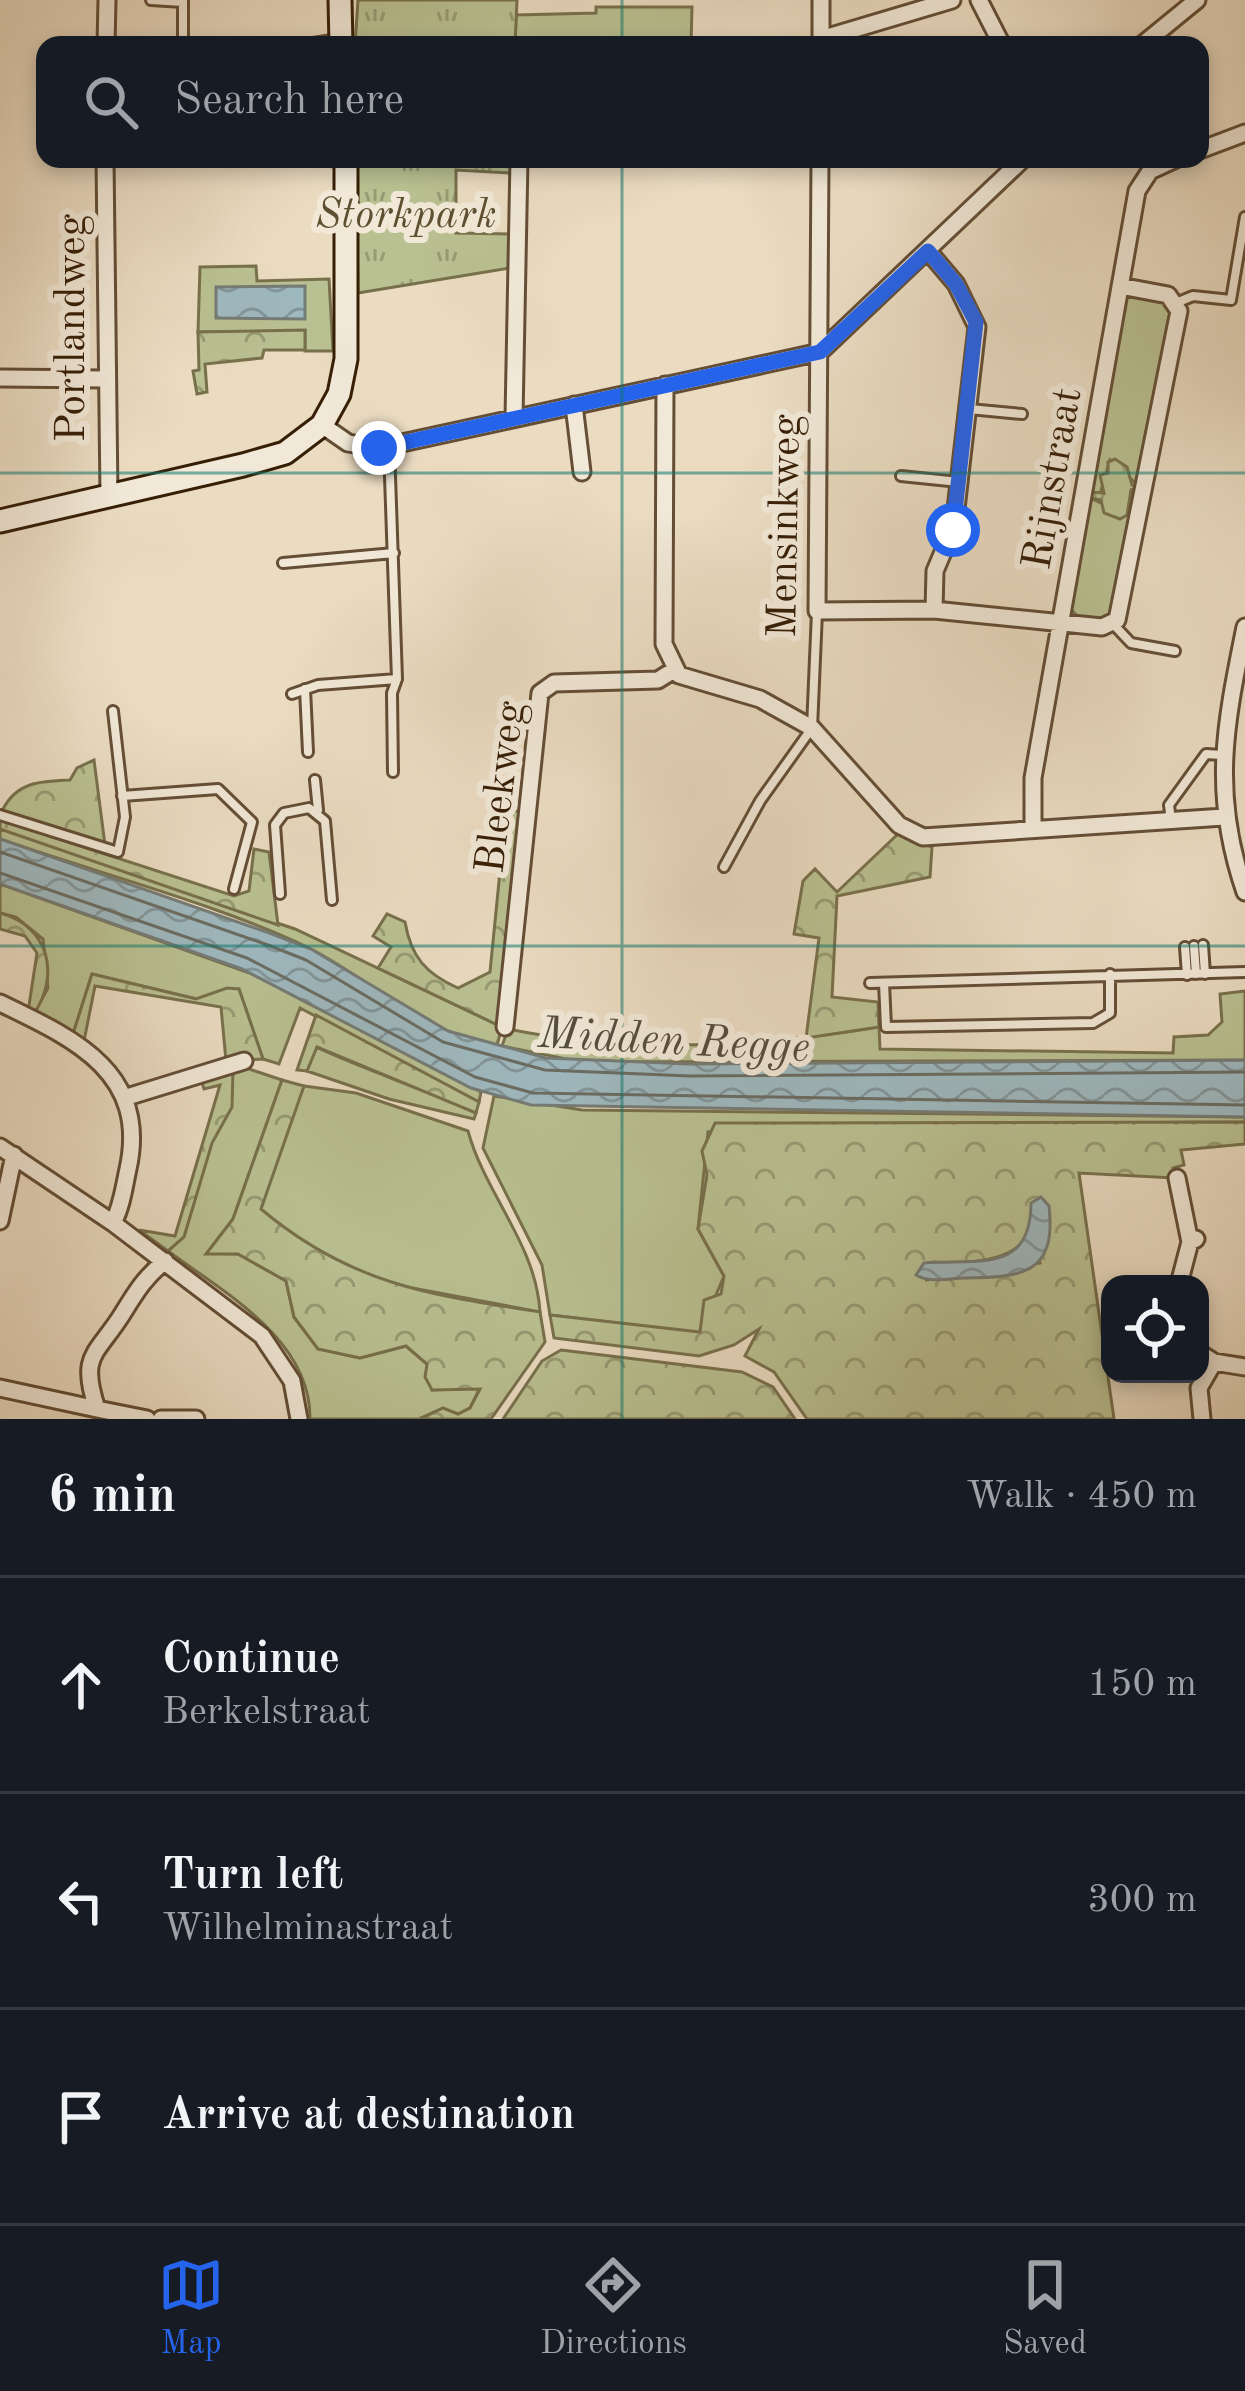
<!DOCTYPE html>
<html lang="en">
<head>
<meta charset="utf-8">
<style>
	:root { --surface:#171b24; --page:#242831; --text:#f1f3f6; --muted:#9ea1a6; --line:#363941; --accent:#2563eb }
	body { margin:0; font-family:"Old Standard TT",serif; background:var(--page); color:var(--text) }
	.controls { position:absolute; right:36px; bottom:36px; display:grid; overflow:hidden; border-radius:24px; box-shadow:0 6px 18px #0003 }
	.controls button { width:108px; height:108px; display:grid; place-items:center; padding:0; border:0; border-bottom:3px solid var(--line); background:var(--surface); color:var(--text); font:60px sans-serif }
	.stop { position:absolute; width:36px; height:36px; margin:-27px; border:9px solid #2563eb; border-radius:50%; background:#fff }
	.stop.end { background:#2563eb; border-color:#fff; box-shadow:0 3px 12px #0008 }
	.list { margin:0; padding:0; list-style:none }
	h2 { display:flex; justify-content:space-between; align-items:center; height:156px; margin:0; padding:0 48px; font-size:51px }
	h2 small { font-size:39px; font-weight:400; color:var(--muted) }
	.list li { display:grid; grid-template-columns:78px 1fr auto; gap:36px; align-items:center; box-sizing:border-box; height:216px; padding:0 48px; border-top:3px solid var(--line) }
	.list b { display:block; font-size:45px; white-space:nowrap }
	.list p { margin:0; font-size:39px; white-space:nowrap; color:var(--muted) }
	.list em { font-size:39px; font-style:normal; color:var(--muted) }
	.icon { flex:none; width:66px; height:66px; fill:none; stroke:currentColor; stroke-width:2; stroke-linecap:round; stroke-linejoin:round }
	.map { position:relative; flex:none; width:1245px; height:1419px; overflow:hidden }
	.search { position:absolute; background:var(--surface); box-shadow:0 6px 18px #0003; left:36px; right:36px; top:36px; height:132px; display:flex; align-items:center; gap:30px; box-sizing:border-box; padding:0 42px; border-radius:24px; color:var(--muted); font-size:45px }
	.sheet { height:804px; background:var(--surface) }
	nav { display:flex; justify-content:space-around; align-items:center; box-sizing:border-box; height:168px; border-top:3px solid var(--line); background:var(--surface); font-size:33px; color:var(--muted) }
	nav a { display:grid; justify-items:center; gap:6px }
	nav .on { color:var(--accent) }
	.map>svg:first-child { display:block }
	.green { fill:#b9c091; stroke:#78704c; stroke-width:3 }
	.forest { fill:url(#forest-crowns); stroke:#78704c; stroke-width:3; fill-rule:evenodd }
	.park { fill:url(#park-tufts); stroke:#78704c; stroke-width:3 }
	.water { fill:url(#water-waves); stroke:#757b75; stroke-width:3 }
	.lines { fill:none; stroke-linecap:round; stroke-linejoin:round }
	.shore { stroke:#6a6c62; stroke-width:3 }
	.lane-casing { stroke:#644e35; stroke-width:14 }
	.street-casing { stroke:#644e35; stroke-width:21 }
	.secondary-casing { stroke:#371f06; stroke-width:27 }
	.lane { stroke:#f1e8d7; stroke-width:8 }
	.street { stroke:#f1e8d7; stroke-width:15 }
	.secondary { stroke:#f1e8d7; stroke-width:21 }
	.route { stroke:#2563eb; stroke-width:15 }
	.grid { fill:none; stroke:#0f766e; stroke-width:3; stroke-opacity:0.55 }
	.labels { text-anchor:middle; stroke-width:12; stroke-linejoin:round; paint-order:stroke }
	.park-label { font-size:42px; font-style:italic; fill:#5e4f30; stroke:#f1e8d7 }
	.street-label { font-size:42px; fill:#371f06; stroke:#f1e8d7 }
	.water-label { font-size:45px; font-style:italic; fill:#564d3e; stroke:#f1e8d7 }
</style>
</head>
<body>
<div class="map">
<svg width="1245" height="1419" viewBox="0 0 1245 1419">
	<defs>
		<pattern id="forest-crowns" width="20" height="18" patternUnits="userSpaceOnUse" patternTransform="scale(3)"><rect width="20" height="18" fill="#b9c091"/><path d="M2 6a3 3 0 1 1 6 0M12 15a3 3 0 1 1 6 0" fill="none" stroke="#979b74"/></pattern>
		<pattern id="park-tufts" width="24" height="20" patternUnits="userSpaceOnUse" patternTransform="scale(3)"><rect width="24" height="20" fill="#b9c091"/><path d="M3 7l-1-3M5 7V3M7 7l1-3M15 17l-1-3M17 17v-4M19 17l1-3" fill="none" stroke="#979b74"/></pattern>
		<pattern id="water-waves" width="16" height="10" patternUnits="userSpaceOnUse" patternTransform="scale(3)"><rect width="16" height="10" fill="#9eb8bf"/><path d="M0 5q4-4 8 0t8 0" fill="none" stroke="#829599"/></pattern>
	</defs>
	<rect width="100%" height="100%" fill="#eadbc1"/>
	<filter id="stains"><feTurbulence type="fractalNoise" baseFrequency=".00167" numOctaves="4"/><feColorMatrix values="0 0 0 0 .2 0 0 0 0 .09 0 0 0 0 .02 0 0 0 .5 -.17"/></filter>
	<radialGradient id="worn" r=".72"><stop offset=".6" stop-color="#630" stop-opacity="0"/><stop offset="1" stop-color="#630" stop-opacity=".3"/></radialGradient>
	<path class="green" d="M596,7H692L691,45H515L516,15L596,13Z
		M256,266L257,281L329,279L333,351H305V331L198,332L200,267Z
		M1129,295L1164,300L1173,309L1140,487L1110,460L1100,494L1091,492L1122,304Z
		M1131,490H1140L1116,610L1105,621L1078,617L1070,608L1090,498L1127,515Z
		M0,829L295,929L502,1027L497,1045C425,1035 373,981 311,949C221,905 97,873 0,839Z
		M0,884L269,980L481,1092L479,1102L300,1008L279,1064L263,1059L239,989L197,999L92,974L73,1034L33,1015L48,988L43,939L16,917L0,913Z
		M1245,991V1060L581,1062L502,1046L508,1029C629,1054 757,1047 879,1027L880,1049L1173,1053L1174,1037L1208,1035L1222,1022L1220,994Z
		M316,1047C369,1072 423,1088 476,1113L474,1119L389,1099L307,1071Z
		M243,1067L282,1080L233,1219L207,1253L238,1254L286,1281L294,1317L318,1349L360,1358L406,1346L427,1364L432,1390L480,1388L470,1408L458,1414L443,1409L419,1419H310C311,1339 223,1292 168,1251L184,1236L233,1070Z
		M304,1086L356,1093L468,1131C485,1194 536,1244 540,1312L391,1284L277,1236L246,1201Z
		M494,1096L582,1110L1245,1117V1122L853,1124L708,1132L698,1229L724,1276L700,1333L550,1315L542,1265L483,1148Z"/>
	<path class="forest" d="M305,330V350H264L262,358L205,364L207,392L197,394L193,371L199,370L198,332Z
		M94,760L105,845L2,811C16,782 40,781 70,780L77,768Z
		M506,811H523L502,1027L378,968L391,947L373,936L387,914L405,922C411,957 426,974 458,988L490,972Z
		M0,820L234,896L249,891L254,849L269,852L278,925L0,829Z
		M898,834L932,847L930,877L837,896L832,997L878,1002L879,1027L806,1038L819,938L794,934L803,881L815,869L837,892Z
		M0,913C49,926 61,975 33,1015L28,1012L37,953L25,936L0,929Z
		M92,974L196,999L227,988L239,989L263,1059L226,1061L221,1007L95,986L84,1041L73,1034Z
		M316,1015L479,1102L476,1113L317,1047L307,1071L297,1070Z
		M233,1070L232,1107L212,1143L184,1237L168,1251L139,1230L175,1236L220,1085L204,1089L201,1079Z
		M282,1080L304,1086L261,1209C350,1284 429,1295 540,1312L545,1342L491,1419H419L443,1408L458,1414L470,1408L480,1389L432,1390L425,1377L427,1364L406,1346L360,1358L318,1349L294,1317L286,1281L238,1254H206L233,1219Z
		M1245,1122V1144L1181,1150L1184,1165L1173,1168L1174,1178L1079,1173L1114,1419H807L774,1372L745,1356L759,1329L734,1345L699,1356L554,1338L550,1315L700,1332L704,1300L721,1294L724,1276L698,1229L707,1175L702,1151L715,1123ZM1031,1212L1040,1263L927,1280L933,1262C969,1264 1037,1263 1031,1212Z
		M561,1350L742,1372L773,1387L795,1419H503L542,1361Z"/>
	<path class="park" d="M358,0H517L515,45H355Z
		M356,159H511V173L456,170V233L510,234V268L358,293Z
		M1115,459L1127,467L1132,485L1140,487L1131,490L1127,515L1120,519L1104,513L1101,500L1090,498L1091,492L1104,493L1100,475L1108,473V462Z"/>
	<path class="water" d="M305,286V319L216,318V287Z
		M0,839L272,934L311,949L448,1031L546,1058L690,1064L1245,1060V1117L531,1105L471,1088L242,969L0,884Z
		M1041,1197L1049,1206C1057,1276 1020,1277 964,1278C947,1279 929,1283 916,1275L924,1263C978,1259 1031,1274 1031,1203Z"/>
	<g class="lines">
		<path class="shore" d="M0,852L268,945L306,960L443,1042L545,1070L690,1076L1245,1072
			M0,873L247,958L475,1077L533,1093L1245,1105"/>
		<g class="lane-casing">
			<path id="lane" d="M151,0L183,2
				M183,45V0
				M300,45L339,39
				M305,159L343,162
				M1176,303L1193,296L1231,300L1245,217
				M969,409L1022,414
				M389,447L397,679L392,693L393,772
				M901,476L959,482
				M283,563L394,553
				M1113,624L1131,643L1175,651
				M305,689L308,752
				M292,694L318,685L397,679
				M315,780L318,810
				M122,796L218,789L252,822L234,889
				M0,815L118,852L125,817L113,711
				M1171,821L1169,805L1206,754L1222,755
				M724,867L760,801L812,728L817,612
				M280,894L275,825L284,813L309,808L325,821L332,900
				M1203,945L1205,974
				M1194,946L1196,974
				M1185,947L1187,975
				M870,983L1245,972
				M884,983L886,1027L1093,1023L1110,1013V974"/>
		</g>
		<g class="street-casing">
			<path id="street" d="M979,0L1002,45
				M821,39L952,0
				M106,45L107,0
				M821,45V0
				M1142,45L1197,0
				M1200,150L1245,133
				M105,159L109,496
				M820,159L817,611L934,610L1102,627L1117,620L1179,311L1168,295L1120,286
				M928,251L956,284L977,327L954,526L935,571L934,610
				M0,378L105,379
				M665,385L664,644L679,675L760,699L812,728L899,825L923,837L1224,817
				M574,405L582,472
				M514,418L519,159
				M322,425L348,443L379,448L820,352L1023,159
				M1245,627C1225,726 1211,793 1245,892
				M1033,829V778L1137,191L1150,171L1176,159
				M0,1003C75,1039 149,1073 128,1169C124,1187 122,1206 113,1223
				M505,1027L540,693L554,683L658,680L674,670
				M127,1097L244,1061
				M0,1147L113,1223L262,1336L292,1381L299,1419
				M1177,1178L1190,1242
				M0,1221L14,1155
				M1179,1284L1190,1242L1196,1239
				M1200,1353L1214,1362L1245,1367
				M0,1388L97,1409
				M147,1419L97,1409C79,1354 96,1356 123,1313C136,1292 145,1277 165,1261
				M161,1419H196
				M1202,1419L1199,1388L1214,1362"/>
		</g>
		<g class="secondary-casing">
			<path id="secondary" d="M340,0L341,45
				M0,521L243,465L285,453L322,425L339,394L346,359V159"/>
		</g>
		<use href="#lane" class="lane"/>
		<use href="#street" class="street"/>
		<use href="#secondary" class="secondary"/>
	</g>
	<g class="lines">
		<path class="route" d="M379,448L820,352L928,251L956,284L976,322L953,530"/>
	</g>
	<path class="grid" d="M622,0V45M622,159V1419M0,473H1245M0,946H1245"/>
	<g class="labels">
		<g class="park-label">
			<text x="406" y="227">Storkpark</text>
		</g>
		<g class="street-label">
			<text transform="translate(69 328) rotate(-90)" y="15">Portlandweg</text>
			<text transform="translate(1050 478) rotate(-80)" y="15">Rijnstraat</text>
			<text transform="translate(782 526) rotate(-89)" y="15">Mensinkweg</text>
			<text transform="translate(498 787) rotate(-83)" y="15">Bleekweg</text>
		</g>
		<g class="water-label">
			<text transform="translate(674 1038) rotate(3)" y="16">Midden Regge</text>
		</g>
	</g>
	<rect width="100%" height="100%" filter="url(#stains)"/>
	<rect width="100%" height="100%" fill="url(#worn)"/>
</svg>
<div class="controls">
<button><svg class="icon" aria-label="locate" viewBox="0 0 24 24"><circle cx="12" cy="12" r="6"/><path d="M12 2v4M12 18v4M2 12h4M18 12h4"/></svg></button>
</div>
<div class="stop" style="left:953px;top:530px"></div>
<div class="stop end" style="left:379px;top:448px"></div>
<div class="search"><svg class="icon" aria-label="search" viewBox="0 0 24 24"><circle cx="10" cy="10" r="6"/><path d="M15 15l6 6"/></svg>Search here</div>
</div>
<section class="sheet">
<h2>6 min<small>Walk · 450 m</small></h2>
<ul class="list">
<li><svg class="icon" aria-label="ahead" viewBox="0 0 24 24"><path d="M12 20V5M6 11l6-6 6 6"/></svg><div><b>Continue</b><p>Berkelstraat</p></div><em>150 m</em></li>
<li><svg class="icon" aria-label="left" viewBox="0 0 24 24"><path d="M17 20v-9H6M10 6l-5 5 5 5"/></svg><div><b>Turn left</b><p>Wilhelminastraat</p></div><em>300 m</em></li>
<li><svg class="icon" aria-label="arrive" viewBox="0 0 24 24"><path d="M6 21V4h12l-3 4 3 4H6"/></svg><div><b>Arrive at destination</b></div></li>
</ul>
</section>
<nav>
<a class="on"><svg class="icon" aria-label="map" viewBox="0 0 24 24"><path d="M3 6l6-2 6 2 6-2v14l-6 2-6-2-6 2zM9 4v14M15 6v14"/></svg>Map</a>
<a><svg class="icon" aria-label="directions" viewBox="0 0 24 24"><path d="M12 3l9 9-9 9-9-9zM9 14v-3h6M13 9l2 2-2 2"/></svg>Directions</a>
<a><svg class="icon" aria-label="saved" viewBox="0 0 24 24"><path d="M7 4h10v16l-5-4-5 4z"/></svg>Saved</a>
</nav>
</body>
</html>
